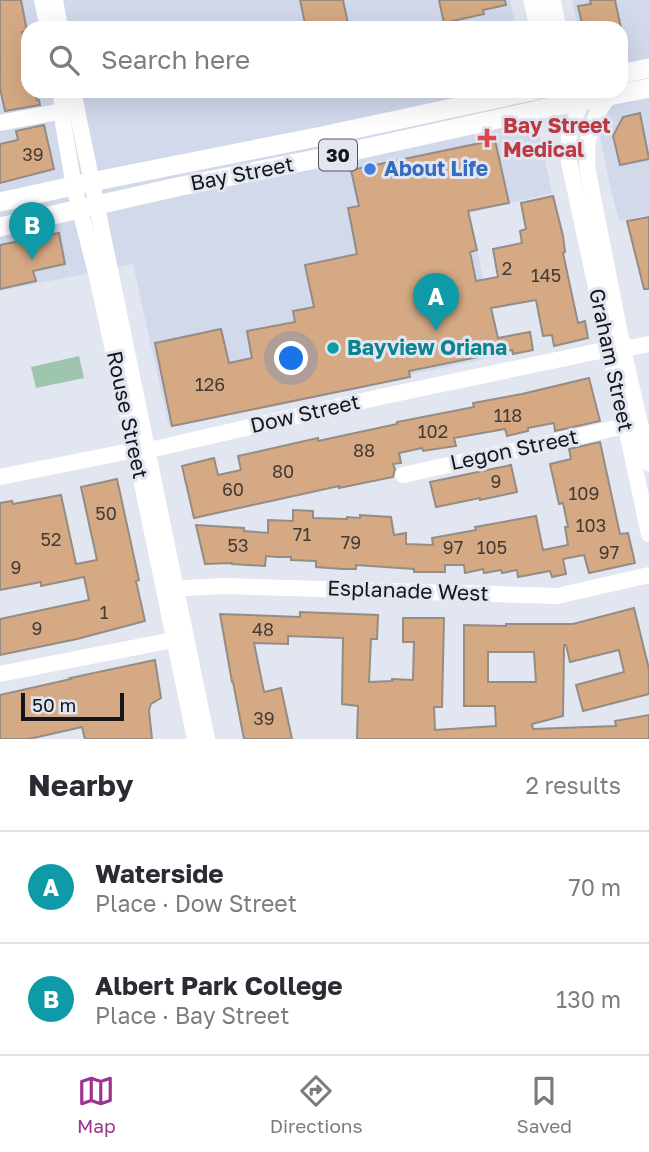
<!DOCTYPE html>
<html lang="en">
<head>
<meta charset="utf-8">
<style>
	:root { --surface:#fff; --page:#f7f7f7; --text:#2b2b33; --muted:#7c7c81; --line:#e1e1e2; --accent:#9e3292 }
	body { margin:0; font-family:"Golos Text",sans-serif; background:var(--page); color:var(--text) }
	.scale { position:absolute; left:21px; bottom:18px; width:103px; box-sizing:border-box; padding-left:7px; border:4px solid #141619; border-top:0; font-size:19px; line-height:24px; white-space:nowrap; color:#141619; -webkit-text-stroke:5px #e1e6f1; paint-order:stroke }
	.you { position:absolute; left:292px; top:359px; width:24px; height:24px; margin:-18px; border:5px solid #fff; border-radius:50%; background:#1a73e8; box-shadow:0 0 0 10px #1a73e833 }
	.badge { display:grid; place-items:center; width:46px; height:46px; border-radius:50%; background:var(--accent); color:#fff; font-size:23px; font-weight:700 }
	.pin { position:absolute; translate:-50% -58px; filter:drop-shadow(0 2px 4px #0008) }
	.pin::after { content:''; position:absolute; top:37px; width:24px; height:21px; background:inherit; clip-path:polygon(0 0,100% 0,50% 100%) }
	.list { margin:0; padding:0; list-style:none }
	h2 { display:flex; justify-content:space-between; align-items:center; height:91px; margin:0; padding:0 28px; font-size:30px }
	h2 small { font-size:23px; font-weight:400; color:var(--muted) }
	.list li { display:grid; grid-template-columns:46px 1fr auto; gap:21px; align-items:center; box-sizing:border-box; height:112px; padding:0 28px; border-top:2px solid var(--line) }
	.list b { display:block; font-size:26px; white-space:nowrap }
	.list p { margin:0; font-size:23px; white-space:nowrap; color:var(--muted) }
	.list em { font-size:23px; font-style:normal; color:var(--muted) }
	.icon { flex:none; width:38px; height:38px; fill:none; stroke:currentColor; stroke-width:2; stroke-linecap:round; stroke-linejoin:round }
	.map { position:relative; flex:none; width:649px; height:739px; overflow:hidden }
	.search { position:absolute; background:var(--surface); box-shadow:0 7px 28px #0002; left:21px; right:21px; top:21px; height:77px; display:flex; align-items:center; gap:18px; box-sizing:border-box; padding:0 24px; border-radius:21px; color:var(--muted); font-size:26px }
	.sheet { height:315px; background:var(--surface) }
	nav { display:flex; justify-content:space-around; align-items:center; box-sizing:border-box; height:98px; border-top:2px solid var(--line); background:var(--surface); font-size:19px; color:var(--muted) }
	nav a { display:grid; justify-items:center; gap:4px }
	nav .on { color:var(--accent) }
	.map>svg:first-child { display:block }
	.built { fill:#d1d9eb }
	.green { fill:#9ec5ae }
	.building { fill:#d5a984; stroke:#958c84; stroke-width:2; fill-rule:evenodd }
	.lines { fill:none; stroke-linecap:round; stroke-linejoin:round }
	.minor { stroke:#fff; stroke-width:16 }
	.major { stroke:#fff; stroke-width:19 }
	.health-dot { fill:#e0444e; stroke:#e1e6f1; stroke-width:2.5 }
	.shop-dot { fill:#3f7fe0; stroke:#e1e6f1; stroke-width:2.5 }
	.culture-dot { fill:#0f9aa8; stroke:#e1e6f1; stroke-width:2.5 }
	.labels { text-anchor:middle; stroke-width:6; stroke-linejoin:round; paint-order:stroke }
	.number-label { font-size:18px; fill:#443b34 }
	.shield { fill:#e1e6f1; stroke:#52545a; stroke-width:2 }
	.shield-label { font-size:19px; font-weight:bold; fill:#141619 }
	.health-label { font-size:21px; font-weight:bold; fill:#be3a42; stroke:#e1e6f1; text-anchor:start }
	.shop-label { font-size:21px; font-weight:bold; fill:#366cbe; stroke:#e1e6f1; text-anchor:start }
	.street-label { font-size:21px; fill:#141619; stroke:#e1e6f1 }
	.culture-label { font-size:21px; font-weight:bold; fill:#0d838f; stroke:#e1e6f1; text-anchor:start }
</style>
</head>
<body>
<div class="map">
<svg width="649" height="739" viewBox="0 0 649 739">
	<rect width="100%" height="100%" fill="#e1e6f1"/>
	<path class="built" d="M0,0H510L516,28H28V91H530L552,193L470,213L498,356L169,426L133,264L0,291Z
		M572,0H649V215L619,221L609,181L591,91H621V28H578Z"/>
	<path class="green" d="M79,356L84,378L36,388L31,367Z"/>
	<path class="building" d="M0,0H21L27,31L22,32L28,57V91H35L37,100H39L40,105L5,111L0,88Z
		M300,0H343L349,28H306Z
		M439,0H505L506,5L483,10L484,14L444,23Z
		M590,0H615L621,28H583L578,6L591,4Z
		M640,113L649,159L620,165L613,136L623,117Z
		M44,125L54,169L0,183V144L18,140L16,131Z
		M495,140L509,203L468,211L477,250L470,252L476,281L498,277L493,249L522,243L520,231L526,229L521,203L553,196L563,236L565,252L563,253L578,323L585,321L588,338L554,346L552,335L543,336L536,300L491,308L498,338L530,332L533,350L513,354L512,350L409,371L410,377L172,426L155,343L221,329L229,363L252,358L247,331L295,322L293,311L314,307L305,265L357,254L348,208L359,206L351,170ZM452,281L457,303L424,310L419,288Z
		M649,217V289H644L627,221Z
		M59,233L65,264L33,271L36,281L0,289V245Z
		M589,378L600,421L555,431L554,423L528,428V431L507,436L505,429L454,438L456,446L423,451L422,448L399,453L401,463L393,464L395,469L393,477L339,488V486L194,518L182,466L214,458L218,475L241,470L238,456L318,438V441L397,424V422L474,407L473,403L522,394Z
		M600,442L620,534L628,533L635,563L589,573L584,555L563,559L566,574L552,577L550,571L518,577L517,570L502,573L501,570L484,573L483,569L465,573L464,565H445V572H414V569L356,565V569H343L316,567V561L291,560V557H277L266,556L265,566L232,564V563L205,564L196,525L244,528V531L268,533V520L293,521V510L313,511V518L347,519V517L360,518V515L391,517L394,535L406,533V544L433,545L432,538L476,530L475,527L536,516L543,550L568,545L565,527H568L563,503L559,504L550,464L571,459L569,449Z
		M511,465L517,492L480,500V498L436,507L430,482Z
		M117,479L139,580L136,581L145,621L77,639L0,655V619L89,600L84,577L41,586V582L0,590V503L12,501L13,504L61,495L76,564L97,560L81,487Z
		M634,608L649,669V694L583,711L576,685L624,672L619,650L570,662L566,645H564L563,716L532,724L533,729L616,726L615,721L649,715V739H357L358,706L342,704L343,638L288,636V644L254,643L264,692L281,688L292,739H244L233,682H232L220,614L300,617V612L378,615L377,639H371L369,682L392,681V679L413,680L414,642H403V618H444L442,707H434L435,730L496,726L495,706H464V625L506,626V624H573ZM488,652H534L536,682H488Z
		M155,660L161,698L151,704L149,710L152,739H85L82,727L29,739H0V695L71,679L70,678Z"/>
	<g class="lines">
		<path class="minor" d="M42,0L48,28
			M55,0L60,28
			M61,91L63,123L74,186L97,277L135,450L195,739
			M73,91L207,739
			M609,97C589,121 585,141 588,172L623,349L649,463
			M581,102L569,133V162L649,534
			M0,123L63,111
			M623,349L649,344
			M403,475L625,426
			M0,477L135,450L154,449L380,397L609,349
			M167,589L223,586L557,596L649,575
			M0,674L183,638"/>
		<path class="major" d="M533,0L539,28
			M551,0L557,28
			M621,74L649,68
			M0,202L91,182L322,136L532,91
			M0,227L177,187L326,157L552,107L649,88"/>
	</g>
	<path class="health-dot" d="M483.5 127.5h7v7h7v7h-7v7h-7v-7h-7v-7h7z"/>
	<circle class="shop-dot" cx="370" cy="169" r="7"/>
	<circle class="culture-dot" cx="333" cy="348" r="7"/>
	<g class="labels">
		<g class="number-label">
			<text x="33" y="161">39</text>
			<text x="507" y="275">2</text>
			<text x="546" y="282">145</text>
			<text x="210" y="391">126</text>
			<text x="508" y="422">118</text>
			<text x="433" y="438">102</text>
			<text x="364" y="457">88</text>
			<text x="283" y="478">80</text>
			<text x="496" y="488">9</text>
			<text x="233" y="496">60</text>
			<text x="584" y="500">109</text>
			<text x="106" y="520">50</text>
			<text x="591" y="532">103</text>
			<text x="302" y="541">71</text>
			<text x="51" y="546">52</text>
			<text x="351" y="549">79</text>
			<text x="238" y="552">53</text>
			<text x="453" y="554">97</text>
			<text x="492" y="554">105</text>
			<text x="609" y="559">97</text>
			<text x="16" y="574">9</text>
			<text x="104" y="619">1</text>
			<text x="37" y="635">9</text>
			<text x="263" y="636">48</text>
			<text x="264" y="725">39</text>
		</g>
		<rect class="shield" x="319" y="139.5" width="38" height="31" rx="5"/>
		<g class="shield-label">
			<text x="338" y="162">30</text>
		</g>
		<g class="health-label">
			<text x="503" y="133">Bay Street<tspan x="503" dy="24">Medical</tspan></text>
		</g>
		<g class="shop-label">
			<text x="384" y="176">About Life</text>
		</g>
		<g class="street-label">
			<text transform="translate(242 174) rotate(-11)" y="7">Bay Street</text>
			<text transform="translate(611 360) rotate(78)" y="7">Graham Street</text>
			<text transform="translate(305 414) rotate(-13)" y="7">Dow Street</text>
			<text transform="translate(127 415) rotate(78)" y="7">Rouse Street</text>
			<text transform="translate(514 450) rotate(-12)" y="7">Legon Street</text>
			<text transform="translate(408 591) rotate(2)" y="7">Esplanade West</text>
		</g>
		<g class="culture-label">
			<text x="347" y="355">Bayview Oriana</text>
		</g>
	</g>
</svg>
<div class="scale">50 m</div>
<div class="you"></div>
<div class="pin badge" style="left:436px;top:331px;background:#0f9aa8">A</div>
<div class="pin badge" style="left:32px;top:260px;background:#0f9aa8">B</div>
<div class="search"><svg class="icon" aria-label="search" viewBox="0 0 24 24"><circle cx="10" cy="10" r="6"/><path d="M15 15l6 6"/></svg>Search here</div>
</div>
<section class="sheet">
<h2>Nearby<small>2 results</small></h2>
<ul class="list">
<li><span class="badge" style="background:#0f9aa8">A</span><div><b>Waterside</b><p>Place · Dow Street</p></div><em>70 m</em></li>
<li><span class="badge" style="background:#0f9aa8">B</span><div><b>Albert Park College</b><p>Place · Bay Street</p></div><em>130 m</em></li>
</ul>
</section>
<nav>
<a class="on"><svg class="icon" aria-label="map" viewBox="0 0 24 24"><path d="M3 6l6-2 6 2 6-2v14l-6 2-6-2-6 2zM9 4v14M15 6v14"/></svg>Map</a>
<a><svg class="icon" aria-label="directions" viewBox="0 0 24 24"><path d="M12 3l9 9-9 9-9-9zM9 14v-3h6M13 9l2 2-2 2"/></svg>Directions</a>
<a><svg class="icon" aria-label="saved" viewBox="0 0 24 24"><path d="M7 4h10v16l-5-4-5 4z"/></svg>Saved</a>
</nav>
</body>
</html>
